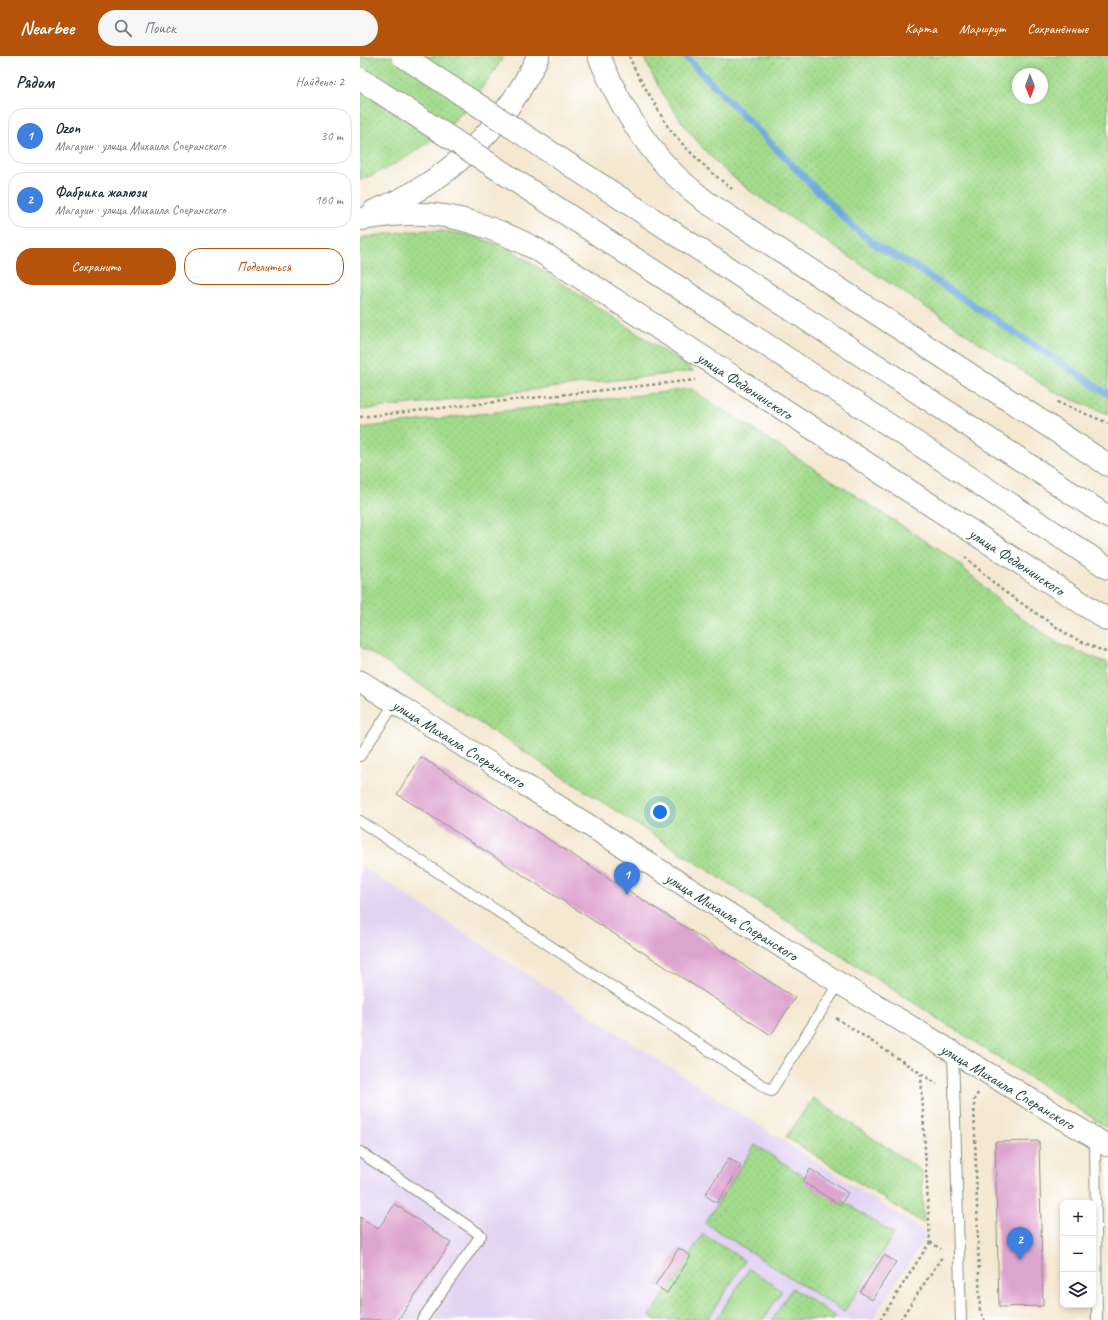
<!DOCTYPE html>
<html lang="ru">
<head>
<meta charset="utf-8">
<style>
	:root { --surface:#fff; --page:#f6f6f7; --text:#1f2937; --muted:#747a83; --line:#e0e1e3; --accent:#b45309 }
	body { margin:0; font-family:Caveat,sans-serif; background:var(--page); color:var(--text) }
	.controls { position:absolute; right:12px; bottom:12px; display:grid; overflow:hidden; border-radius:8px; box-shadow:0 2px 6px #0003 }
	.controls button { width:36px; height:36px; display:grid; place-items:center; padding:0; border:0; border-bottom:1px solid var(--line); background:var(--surface); color:var(--text); font:20px sans-serif }
	.compass { position:absolute; left:652px; top:12px; width:36px; height:36px; border-radius:50%; background:var(--surface); box-shadow:0 2px 6px #0003; rotate:179deg }
	.you { position:absolute; left:300px; top:756px; width:14px; height:14px; margin:-10px; border:3px solid #fff; border-radius:50%; background:#1a73e8; box-shadow:0 0 0 6px #1a73e833 }
	.badge { display:grid; place-items:center; width:26px; height:26px; border-radius:50%; background:var(--accent); color:#fff; font-size:13px; font-weight:700 }
	.pin { position:absolute; translate:-50% -33px; filter:drop-shadow(0 1px 2px #0008) }
	.pin::after { content:''; position:absolute; top:21px; width:14px; height:12px; background:inherit; clip-path:polygon(0 0,100% 0,50% 100%) }
	.list { margin:0; padding:0; list-style:none }
	h2 { display:flex; justify-content:space-between; align-items:center; height:52px; margin:0; padding:0 16px; font-size:17px }
	h2 small { font-size:13px; font-weight:400; color:var(--muted) }
	.list li { display:grid; grid-template-columns:26px 1fr auto; gap:12px; align-items:center; box-sizing:border-box; height:56px; margin:0 8px 8px; padding:0 8px; border:1px solid var(--line); border-radius:16px }
	.list b { display:block; font-size:15px; white-space:nowrap }
	.list p { margin:0; font-size:13px; white-space:nowrap; color:var(--muted) }
	.list em { font-size:13px; font-style:normal; color:var(--muted) }
	.actions { display:flex; gap:8px; padding:12px 16px }
	.actions a { flex:1; padding:9px 0; border:1px solid var(--accent); border-radius:16px; text-align:center; font-size:14px; color:var(--accent) }
	.actions .main { background:var(--accent); color:#fff }
	.icon { flex:none; width:22px; height:22px; fill:none; stroke:currentColor; stroke-width:2; stroke-linecap:round; stroke-linejoin:round }
	.map { position:relative; flex:none; width:748px; height:1264px; overflow:hidden }
	header { display:flex; align-items:center; gap:24px; box-sizing:border-box; height:56px; padding:0 20px; background:var(--accent); color:#fff }
	header strong { font-size:19px }
	nav { display:flex; gap:22px; margin-inline-start:auto; font-size:14px }
	.search { width:280px; height:36px; background:var(--page); display:flex; align-items:center; gap:10px; box-sizing:border-box; padding:0 14px; border-radius:22px; color:var(--muted); font-size:15px }
	main { display:flex }
	aside { flex:1; background:var(--surface) }
	.map>svg:first-child { display:block }
	.built { fill:#e3d3f2 }
	.grass { fill:url(#grass-dots); stroke:#618c60; fill-rule:evenodd }
	.pitch { fill:#a3db8c; stroke:#618c60 }
	.lines { fill:none; stroke-linecap:round; stroke-linejoin:round }
	.stream { stroke:#6da7dd; stroke-width:7 }
	.building { fill:#dea4d0 }
	.lane-casing { stroke:#8a9282; stroke-width:12 }
	.street-casing { stroke:#8a9282; stroke-width:23 }
	.secondary-casing { stroke:#8a9282; stroke-width:24 }
	.highway-casing { stroke:#8a9282; stroke-width:24 }
	.path { stroke:#8a9282; stroke-width:2.5; stroke-dasharray:3 3; stroke-linecap:butt }
	.lane { stroke:#fff; stroke-width:10 }
	.street { stroke:#fff; stroke-width:21 }
	.secondary { stroke:#fff; stroke-width:22 }
	.highway { stroke:#fff; stroke-width:22 }
	.highway-bridge-casing { stroke:#8a9282; stroke-width:24; stroke-linecap:butt }
	.highway-bridge { stroke:#fff; stroke-width:22 }
	.labels { text-anchor:middle; stroke-width:3; stroke-linejoin:round; paint-order:stroke }
	.street-label { font-size:16px; fill:#1f3d34; stroke:#fff }
</style>
</head>
<body>
<header>
<strong>Nearbee</strong>
<div class="search"><svg class="icon" aria-label="search" viewBox="0 0 24 24"><circle cx="10" cy="10" r="6"/><path d="M15 15l6 6"/></svg>Поиск</div>
<nav><a>Карта</a><a>Маршрут</a><a>Сохранённые</a></nav>
</header>
<main>
<aside>
<h2>Рядом<small>Найдено: 2</small></h2>
<ul class="list">
<li><span class="badge" style="background:#3f7fe0">1</span><div><b>Ozon</b><p>Магазин · улица Михаила Сперанского</p></div><em>30 m</em></li>
<li><span class="badge" style="background:#3f7fe0">2</span><div><b>Фабрика жалюзи</b><p>Магазин · улица Михаила Сперанского</p></div><em>160 m</em></li>
</ul>
<div class="actions"><a class="main">Сохранить</a><a>Поделиться</a></div>
</aside>
<div class="map">
<svg width="748" height="1264" viewBox="0 0 748 1264">
	<defs>
		<pattern id="grass-dots" width="8" height="8" patternUnits="userSpaceOnUse"><rect width="8" height="8" fill="#a3db8c"/><path d="M2 2h.1M6 6h.1" fill="none" stroke="#8cbd79" stroke-width="1.8" stroke-linecap="round"/></pattern>
	</defs>
	<rect width="100%" height="100%" fill="#fff"/>
	<filter id="ink" filterUnits="userSpaceOnUse"><feTurbulence type="fractalNoise" baseFrequency=".025" numOctaves="2"/><feDisplacementMap in="SourceGraphic" scale="8" xChannelSelector="R" yChannelSelector="G"/><feConvolveMatrix kernelMatrix="1 2 1 2 8 2 1 2 1" color-interpolation-filters="sRGB"/></filter>
	<filter id="wash" filterUnits="userSpaceOnUse"><feTurbulence type="fractalNoise" baseFrequency=".012" numOctaves="4" result="noise"/><feDisplacementMap in="SourceGraphic" scale="16" xChannelSelector="R" yChannelSelector="G"/><feGaussianBlur stdDeviation="0.9" result="paint"/><feColorMatrix in="noise" values="0 0 0 0 0 0 0 0 0 0 0 0 0 0 0 0 0 1.4 0 .05"/><feComposite in="paint" operator="in"/></filter>
	<g filter="url(#wash)">
		<rect width="100%" height="100%" fill="#f5e8d1"/>
		<path class="built" d="M0,809L383,1059L568,1178L512,1264H0Z"/>
		<path class="grass" d="M0,0H144C106,61 67,97 0,124Z
			M283,0H748V358L694,336L390,135C377,124 363,114 351,101C323,71 300,37 283,0ZM658,18H682V42H658Z
			M71,174C101,176 125,182 153,195L334,315L0,354V182L40,176Z
			M331,333L595,504L642,548L699,588L748,607V1072L0,590V372Z
			M453,1042L562,1115L563,1167L426,1081Z
			M395,1089L534,1178L484,1256L345,1167Z
			M343,1178L385,1205L347,1264H295L290,1260Z
			M432,1232L475,1260L473,1264H412Z"/>
		<path class="pitch" d="M389,1213L422,1235L403,1264H356Z"/>
		<g class="lines">
			<path class="stream" d="M325,0L494,172L520,192L552,209L748,338"/>
		</g>
		<g id="blocks">
			<path class="building" d="M61,701L435,942L411,979L37,738Z
				M679,1085L683,1250L639,1251L635,1086Z
				M369,1102L381,1110L357,1147L345,1139Z
				M450,1113L488,1137L480,1149L443,1126Z
				M35,1148L91,1187L38,1264H0V1161L18,1173Z
				M319,1192L331,1200L307,1237L295,1229Z
				M524,1199L536,1206L512,1244L500,1236Z"/>
		</g>
	</g>
	<g filter="url(#ink)">
		<use href="#blocks" fill-opacity="0" stroke="#8a9282" stroke-width="1"/>
		<g class="lines">
			<g class="lane-casing">
				<path id="lane" d="M0,700L35,647
					M0,765L411,1035L479,927
					M593,996L601,1264
					M735,1082L737,1264
					M0,1096L121,1179L62,1264"/>
			</g>
			<g class="street-casing">
				<path id="street" d="M0,625L479,927L748,1090"/>
			</g>
			<g class="secondary-casing">
				<path id="secondary" d="M239,0C256,41 279,82 310,114C320,125 333,135 345,145L748,409
					M14,155C86,128 146,70 178,0
					M0,163C16,161 33,158 49,158C96,156 137,173 178,194L748,564"/>
			</g>
			<g class="highway-casing">
				<path id="highway" d="M455,269L748,461
					M431,305L748,512"/>
			</g>
			<path class="path" d="M269,0L275,14L308,71L326,92L351,116L372,133
				M697,346L748,367
				M0,361L335,324
				M605,501L642,534L711,581L748,597
				M476,962L577,1028
				M618,1037L614,1044L620,1255L625,1264
				M570,1186L581,1193
				M520,1264L570,1186L561,1018
				M540,1264L582,1201"/>
			<use href="#lane" class="lane"/>
			<use href="#street" class="street"/>
			<use href="#secondary" class="secondary"/>
			<use href="#highway" class="highway"/>
			<g class="highway-bridge-casing">
				<path id="highway-bridge" d="M43,0L455,269
					M0,23L431,305"/>
			</g>
			<use href="#highway-bridge" class="highway-bridge"/>
		</g>
	</g>
	<g class="labels">
		<g class="street-label">
			<text transform="translate(385 329) rotate(33)" y="6">улица Федюнинского</text>
			<text transform="translate(657 505) rotate(33)" y="6">улица Федюнинского</text>
			<text transform="translate(99 687) rotate(32)" y="6">улица Михаила Сперанского</text>
			<text transform="translate(372 860) rotate(32)" y="6">улица Михаила Сперанского</text>
			<text transform="translate(648 1030) rotate(31)" y="6">улица Михаила Сперанского</text>
		</g>
	</g>
</svg>
<div class="controls">
<button>+</button>
<button>−</button>
<button><svg class="icon" aria-label="layers" viewBox="0 0 24 24"><path d="M12 4l9 5-9 5-9-5zM3 14l9 5 9-5"/></svg></button>
</div>
<svg class="compass" viewBox="-18 -18 36 36"><path d="M0-13l5 13h-10z" fill="#e53935"/><path d="M0 13l5-13h-10z" fill="#747a83"/></svg>
<div class="you"></div>
<div class="pin badge" style="left:267px;top:839px;background:#3f7fe0">1</div>
<div class="pin badge" style="left:660px;top:1204px;background:#3f7fe0">2</div>
</div>
</main>
</body>
</html>
